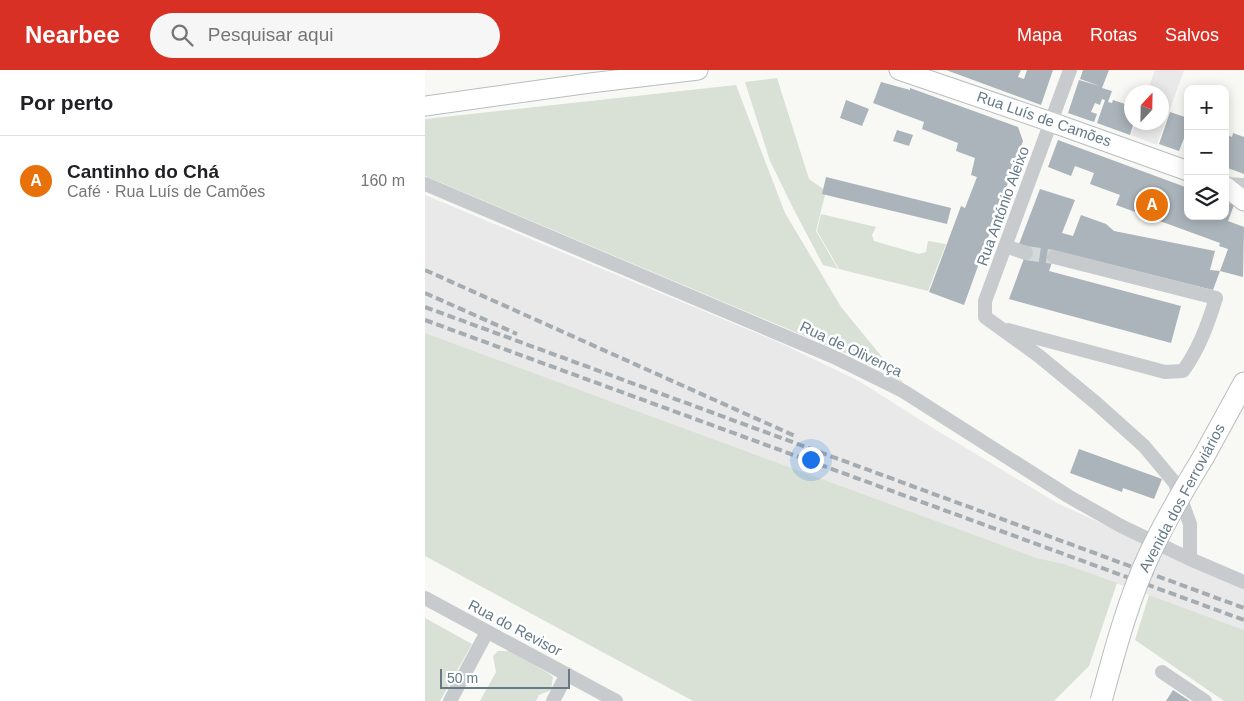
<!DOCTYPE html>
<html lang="pt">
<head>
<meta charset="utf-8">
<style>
	:root { --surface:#fff; --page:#f6f6f6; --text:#202124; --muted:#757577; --line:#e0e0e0; --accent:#d93025 }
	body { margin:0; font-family:Helvetica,sans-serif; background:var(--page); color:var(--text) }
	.controls { position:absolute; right:15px; top:15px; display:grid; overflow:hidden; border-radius:10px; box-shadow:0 2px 12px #0003 }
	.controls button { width:45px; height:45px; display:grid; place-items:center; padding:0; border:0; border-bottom:1px solid var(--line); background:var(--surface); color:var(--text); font:25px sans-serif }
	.compass { position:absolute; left:699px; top:15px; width:45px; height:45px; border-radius:50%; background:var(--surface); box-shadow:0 2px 12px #0003; rotate:22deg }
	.scale { position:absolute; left:15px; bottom:12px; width:130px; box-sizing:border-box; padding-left:5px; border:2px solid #657987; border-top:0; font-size:14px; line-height:18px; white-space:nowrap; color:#657987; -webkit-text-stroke:4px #fff; paint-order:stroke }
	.you { position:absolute; left:385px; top:389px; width:18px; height:18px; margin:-12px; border:4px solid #fff; border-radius:50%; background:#1a73e8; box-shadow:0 0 0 8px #1a73e833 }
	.badge { display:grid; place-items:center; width:32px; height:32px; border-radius:50%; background:var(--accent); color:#fff; font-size:16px; font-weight:700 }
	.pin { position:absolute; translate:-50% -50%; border:2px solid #fff; box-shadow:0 1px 5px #0006 }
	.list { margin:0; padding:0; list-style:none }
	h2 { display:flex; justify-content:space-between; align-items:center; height:65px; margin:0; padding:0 20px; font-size:21px }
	h2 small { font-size:16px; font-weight:400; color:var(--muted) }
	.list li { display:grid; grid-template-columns:32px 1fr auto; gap:15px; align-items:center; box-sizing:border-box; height:90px; padding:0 20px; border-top:1px solid var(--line) }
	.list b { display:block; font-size:19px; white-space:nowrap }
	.list p { margin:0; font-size:16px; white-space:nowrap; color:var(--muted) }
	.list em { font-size:16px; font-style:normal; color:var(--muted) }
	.icon { flex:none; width:28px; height:28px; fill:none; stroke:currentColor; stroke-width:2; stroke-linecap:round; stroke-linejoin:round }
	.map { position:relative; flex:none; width:819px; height:631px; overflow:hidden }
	header { display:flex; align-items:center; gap:30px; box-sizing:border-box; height:70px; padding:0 25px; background:var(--accent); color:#fff }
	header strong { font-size:24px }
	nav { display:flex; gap:28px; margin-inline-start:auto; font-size:18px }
	.search { width:350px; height:45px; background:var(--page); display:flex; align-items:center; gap:12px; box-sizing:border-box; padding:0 18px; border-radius:28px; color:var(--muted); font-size:19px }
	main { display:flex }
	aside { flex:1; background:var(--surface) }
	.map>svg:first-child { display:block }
	.built { fill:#e8e9e8 }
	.green { fill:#d9e0d5 }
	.building { fill:#abb4ba }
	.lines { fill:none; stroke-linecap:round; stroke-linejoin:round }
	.minor-tunnel { stroke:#d3d8da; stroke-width:14; stroke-dasharray:14 7; stroke-linecap:butt }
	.secondary-casing { stroke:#b7bdc1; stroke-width:21 }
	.primary-casing { stroke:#babec2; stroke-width:23 }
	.minor { stroke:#c7cbce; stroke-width:14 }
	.secondary { stroke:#fff; stroke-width:19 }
	.primary { stroke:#fff; stroke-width:21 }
	.rail { stroke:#a5acb1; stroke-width:4; stroke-dasharray:8 4; stroke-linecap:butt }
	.primary-bridge-casing { stroke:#babec2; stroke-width:23; stroke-linecap:butt }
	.primary-bridge { stroke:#fff; stroke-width:21 }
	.labels { text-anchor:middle; stroke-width:5; stroke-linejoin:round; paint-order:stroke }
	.street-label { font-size:15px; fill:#657987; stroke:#fff }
</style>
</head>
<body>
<header>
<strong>Nearbee</strong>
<div class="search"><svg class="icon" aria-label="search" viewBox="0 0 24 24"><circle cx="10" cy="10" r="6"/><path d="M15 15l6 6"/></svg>Pesquisar aqui</div>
<nav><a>Mapa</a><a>Rotas</a><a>Salvos</a></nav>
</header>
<main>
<aside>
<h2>Por perto<small></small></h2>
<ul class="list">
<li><span class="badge" style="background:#e8710a">A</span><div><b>Cantinho do Chá</b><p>Café · Rua Luís de Camões</p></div><em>160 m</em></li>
</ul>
</aside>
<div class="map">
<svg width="819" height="631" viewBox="0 0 819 631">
	<rect width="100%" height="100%" fill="#f8f8f5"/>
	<path class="built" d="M730,0H759L732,75L706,65L711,53L736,52V22H722Z
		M0,125L355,273L434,311L511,360L632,433L776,499L819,516V560L639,494L612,488L0,263Z"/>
	<path class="green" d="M352,8L384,109L401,121L391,161L413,199L398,195L367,136L345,91L320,12Z
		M311,15L360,143L416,237L480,315L434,289L0,106V49Z
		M396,144L451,157L447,165L449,171L494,184L501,182L503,171L521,174L503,221L414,199L392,161Z
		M0,263L612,488L639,494L692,513L664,596L629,631H268L0,486Z
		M724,525L819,560V631H799L710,570Z
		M0,548L47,574L15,631H0Z
		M73,581H85L123,603L128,607L126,620L114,625L111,631H55L71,602L68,586Z"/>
	<path class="building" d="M521,0H596L593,7L599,9L602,0H628L616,35Z
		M658,0H684L677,18L687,21L683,32L687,33L688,30L706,36V52H709L705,65L672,53L680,30L677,29L675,35L670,33L666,42L672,44L669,52L643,43L654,10L675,16L655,9Z
		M456,12L485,20V18L593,57L598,71L539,235L504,222L536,136L540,138L552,107L546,105L550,88L531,81L533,73L497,59L499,52L448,33Z
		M421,30L444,39L437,56L415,48Z
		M745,42L763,48V58L754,81L734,74Z
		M472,60L488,65L484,76L468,71Z
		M808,63L819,67V104L800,97V64L807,67Z
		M633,70L763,118V146H800V132L809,135L803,151L819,157L818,207L795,201L803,179L794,176L795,173L691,135L695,125L665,114L669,103L650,96L646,106L623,97Z
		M401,107L526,138L522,154L397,124Z
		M615,119L650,130L637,163L648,166L656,145L681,154L689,161L790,181L785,200L795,201L788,220L631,181L624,201L756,236L746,273L584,229L601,183L594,174Z
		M654,379L737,409L729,429L698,418L697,422L645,403Z
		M748,620L765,631H741Z"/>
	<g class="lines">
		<path class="minor-tunnel" d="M601,183L629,187"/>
		<g class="secondary-casing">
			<path id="secondary" d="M474,0L626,52L763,101
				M0,36L165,13L273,0
				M800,116L819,131"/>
		</g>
		<g class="primary-casing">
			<path id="primary" d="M779,386L819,313"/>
		</g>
		<path class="minor" d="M645,0L560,231V247L614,286L671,333L719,376L750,413L765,454V489
			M0,114L409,287L478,321L643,426L696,456L765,489L819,512
			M800,114L819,115
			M580,176L601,183
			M583,260L740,302L758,301C774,279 783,254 791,228L629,187
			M0,528L191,631
			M737,602L780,631
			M25,631L62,562
			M128,631L142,604"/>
		<use href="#secondary" class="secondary"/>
		<use href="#primary" class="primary"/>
		<path class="rail" d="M0,200L370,366
			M0,223L92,264
			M0,237L819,538
			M0,250L819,550"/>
		<g class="primary-bridge-casing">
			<path id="primary-bridge" d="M676,631C690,580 703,530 725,483C741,449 760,417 779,386"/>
		</g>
		<use href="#primary-bridge" class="primary-bridge"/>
	</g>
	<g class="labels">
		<g class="street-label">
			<text transform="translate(619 49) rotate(19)" y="5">Rua Luís de Camões</text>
			<text transform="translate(578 136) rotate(-70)" y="5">Rua António Aleixo</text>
			<text transform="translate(426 279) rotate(25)" y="5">Rua de Olivença</text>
			<text transform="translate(757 428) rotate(-62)" y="5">Avenida dos Ferroviários</text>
			<text transform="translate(90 558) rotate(28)" y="5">Rua do Revisor</text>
		</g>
	</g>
</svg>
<div class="controls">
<button>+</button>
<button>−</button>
<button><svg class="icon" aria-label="layers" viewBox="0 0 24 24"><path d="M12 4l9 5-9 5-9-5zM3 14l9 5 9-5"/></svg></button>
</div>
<svg class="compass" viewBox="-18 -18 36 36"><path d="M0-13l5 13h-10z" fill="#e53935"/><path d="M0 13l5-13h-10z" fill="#757577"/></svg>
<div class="scale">50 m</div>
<div class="you"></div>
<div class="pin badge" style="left:727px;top:135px;background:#e8710a">A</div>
</div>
</main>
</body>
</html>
